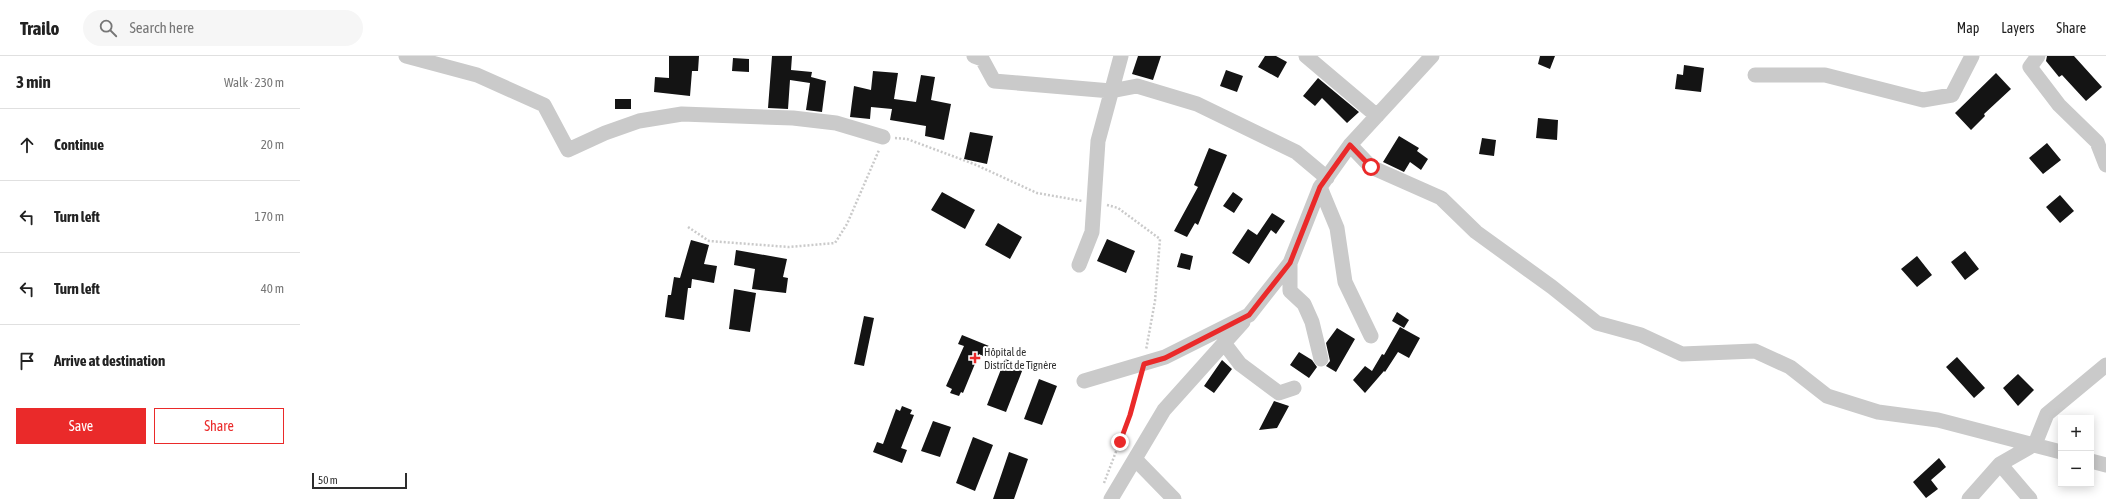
<!DOCTYPE html>
<html lang="en">
<head>
<meta charset="utf-8">
<style>
	:root { --surface:#fff; --page:#f6f6f6; --text:#222; --muted:#767676; --line:#e0e0e0; --accent:#ea2a2a }
	body { margin:0; font-family:"Asap Condensed",sans-serif; background:var(--page); color:var(--text) }
	.controls { position:absolute; right:12px; bottom:12px; display:grid; overflow:hidden; border-radius:0px; box-shadow:0 2px 10px #0003 }
	.controls button { width:36px; height:36px; display:grid; place-items:center; padding:0; border:0; border-bottom:1px solid var(--line); background:var(--surface); color:var(--text); font:20px sans-serif }
	.scale { position:absolute; left:12px; bottom:10px; width:95px; box-sizing:border-box; padding-left:4px; border:2px solid #2d2d2d; border-top:0; font-size:11px; line-height:14px; white-space:nowrap; color:#2d2d2d; -webkit-text-stroke:3px #fff; paint-order:stroke }
	.stop { position:absolute; width:12px; height:12px; margin:-9px; border:3px solid #ea2a2a; border-radius:50%; background:#fff }
	.stop.end { background:#ea2a2a; border-color:#fff; box-shadow:0 1px 4px #0008 }
	.list { margin:0; padding:0; list-style:none }
	h2 { display:flex; justify-content:space-between; align-items:center; height:52px; margin:0; padding:0 16px; font-size:17px }
	h2 small { font-size:13px; font-weight:400; color:var(--muted) }
	.list li { display:grid; grid-template-columns:26px 1fr auto; gap:12px; align-items:center; box-sizing:border-box; height:72px; padding:0 16px; border-top:1px solid var(--line) }
	.list b { display:block; font-size:15px; white-space:nowrap }
	.list em { font-size:13px; font-style:normal; color:var(--muted) }
	.actions { display:flex; gap:8px; padding:12px 16px }
	.actions a { flex:1; padding:9px 0; border:1px solid var(--accent); border-radius:0px; text-align:center; font-size:14px; color:var(--accent) }
	.actions .main { background:var(--accent); color:#fff }
	.icon { flex:none; width:22px; height:22px; fill:none; stroke:currentColor; stroke-width:2; stroke-linecap:round; stroke-linejoin:round }
	.map { position:relative; flex:none; width:1806px; height:443px; overflow:hidden }
	header { display:flex; align-items:center; gap:24px; box-sizing:border-box; height:56px; padding:0 20px; background:var(--surface); border-bottom:1px solid var(--line) }
	header strong { font-size:19px }
	nav { display:flex; gap:22px; margin-inline-start:auto; font-size:14px }
	.search { width:280px; height:36px; background:var(--page); display:flex; align-items:center; gap:10px; box-sizing:border-box; padding:0 14px; border-radius:22px; color:var(--muted); font-size:15px }
	main { display:flex }
	aside { flex:1; background:var(--surface) }
	.map>svg:first-child { display:block }
	.building { fill:#141414 }
	.lines { fill:none; stroke-linecap:round; stroke-linejoin:round }
	.path { stroke:#cacaca; stroke-width:2.5; stroke-dasharray:2 2; stroke-linecap:butt }
	.street { stroke:#cacaca; stroke-width:15 }
	.route { stroke:#ea2a2a; stroke-width:5 }
	.poi-dot { fill:#ea2a2a; stroke:#fff; stroke-width:1.5 }
	.labels { text-anchor:middle; stroke-width:4; stroke-linejoin:round; paint-order:stroke }
	.poi-label { font-size:11px; fill:#2d2d2d; stroke:#fff; text-anchor:start }
</style>
</head>
<body>
<header>
<strong>Trailo</strong>
<div class="search"><svg class="icon" aria-label="search" viewBox="0 0 24 24"><circle cx="10" cy="10" r="6"/><path d="M15 15l6 6"/></svg>Search here</div>
<nav><a>Map</a><a>Layers</a><a>Share</a></nav>
</header>
<main>
<aside>
<h2>3 min<small>Walk · 230 m</small></h2>
<ul class="list">
<li><svg class="icon" aria-label="ahead" viewBox="0 0 24 24"><path d="M12 20V5M6 11l6-6 6 6"/></svg><div><b>Continue</b></div><em>20 m</em></li>
<li><svg class="icon" aria-label="left" viewBox="0 0 24 24"><path d="M17 20v-9H6M10 6l-5 5 5 5"/></svg><div><b>Turn left</b></div><em>170 m</em></li>
<li><svg class="icon" aria-label="left" viewBox="0 0 24 24"><path d="M17 20v-9H6M10 6l-5 5 5 5"/></svg><div><b>Turn left</b></div><em>40 m</em></li>
<li><svg class="icon" aria-label="arrive" viewBox="0 0 24 24"><path d="M6 21V4h12l-3 4 3 4H6"/></svg><div><b>Arrive at destination</b></div></li>
</ul>
<div class="actions"><a class="main">Save</a><a>Share</a></div>
</aside>
<div class="map">
<svg width="1806" height="443" viewBox="0 0 1806 443">
	<rect width="100%" height="100%" fill="#fff"/>
	<path class="building" d="M369,0H399L398,15H392L390,40L354,36L355,21L369,22Z
		M472,0H492L491,14L512,16L511,21L526,25L522,56L506,54L510,27L490,24L488,53L468,52Z
		M838,0H861L853,24L832,18Z
		M965,0H976L987,6L978,22L958,11Z
		M1240,0H1255L1250,13L1238,8Z
		M1747,0H1774L1802,31L1786,45L1762,19L1759,21L1746,5Z
		M433,2L449,3V16L432,15Z
		M1384,9L1404,12L1401,36L1375,33L1377,18L1383,19Z
		M926,14L943,20L937,36L920,30Z
		M573,15L598,17L594,43L616,46L621,19L635,21L631,44L651,48L644,84L625,80L626,70L590,64L592,53L571,51L570,63L550,61L554,30L571,34Z
		M1696,17L1711,33L1684,58L1685,60L1671,74L1655,57Z
		M1018,22L1059,56L1047,67L1022,42L1015,50L1003,40Z
		M315,43H331V53H315Z
		M1238,62L1258,64L1257,84L1236,82Z
		M670,76L693,80L687,108L664,103Z
		M1099,80L1119,92L1117,95L1128,103L1121,114L1110,106L1104,116L1083,106Z
		M1182,82L1196,84L1194,100L1179,98Z
		M1747,87L1761,104L1743,118L1729,102Z
		M909,92L927,99L898,169L895,167L887,181L874,175L898,131L894,129Z
		M642,136L675,154L665,173L631,154Z
		M933,136L943,143L934,157L923,150Z
		M1760,139L1774,155L1760,167L1746,151Z
		M972,157L985,165L976,178L971,174L949,208L932,197L948,173L957,179Z
		M698,167L722,181L710,203L685,189Z
		M807,183L835,195L826,217L797,205Z
		M391,184L409,189L404,208L417,210L414,227L392,223L391,232H388L384,264L365,261L368,239H371L374,221L380,222Z
		M436,194L487,203L483,221L488,222L486,237L452,233L455,213L434,209Z
		M1665,195L1679,213L1665,224L1651,206Z
		M881,197L893,200L890,214L877,211Z
		M1617,200L1632,219L1617,231L1601,213Z
		M434,233L456,237L450,276L429,273Z
		M1097,256L1109,264L1104,272L1092,265Z
		M564,260L574,262L564,310L554,308Z
		M1100,271L1120,282L1109,302L1098,296L1085,316L1084,315L1065,337L1053,324L1065,310L1072,315L1082,298L1084,299Z
		M1037,272L1055,283L1036,316L1026,310L1030,305L1026,287Z
		M662,279L689,290L685,301L679,298L663,337L661,336L659,340L650,337L652,333L646,330L664,290L658,288Z
		M999,296L1012,304L1017,311L1009,322L990,309Z
		M1657,301L1685,332L1674,342L1646,311Z
		M705,303L724,310L706,356L687,349Z
		M922,304L932,313L914,337L904,330Z
		M1718,318L1734,334L1718,350L1703,332Z
		M739,323L757,330L742,369L724,363Z
		M974,345L989,350L977,372L959,374Z
		M602,350L612,354L610,358L614,359L601,392L607,394L602,407L573,396L577,386L583,388L596,353L600,355Z
		M633,365L651,371L640,401L621,395Z
		M673,381L693,389L675,435L656,427Z
		M709,396L728,403L714,443H693Z
		M1639,402L1646,411L1631,424L1638,433L1626,442L1613,426Z"/>
	<g class="lines">
		<path class="path" d="M595,82L607,83L674,108L737,137L782,145
			M807,149L818,152L860,183L855,245L846,294
			M388,171L409,185L489,191L535,187L547,168L579,94
			M804,427L830,359L840,322"/>
		<path class="street" d="M106,0L177,19L244,49L268,94L305,77L339,65L382,58L493,62L536,67L583,81
			M674,0L682,3L694,25L811,35L837,30L897,48L996,96L1027,122
			M1006,0L1077,60
			M1738,0L1730,11L1759,49L1797,86L1806,109
			M1455,19H1525L1623,44L1652,39L1672,0
			M1050,89L1071,111L1141,142L1176,176L1252,231L1297,267L1341,279L1382,298L1455,295L1490,311L1527,340L1578,356L1638,364L1761,396
			M1020,131L1037,172L1045,226L1071,280
			M990,207V235L1004,248L1012,266L1021,303
			M779,209L792,176L798,85L821,0
			M924,287L940,308L979,337L994,332
			M784,325L865,301L949,259L990,207L1020,131L1050,89L1132,0
			M835,403L874,443
			M1791,405L1806,409
			M1700,408L1730,443
			M811,443L864,354L943,266
			M1669,443L1700,408L1735,388L1747,358L1806,309"/>
	</g>
	<g class="lines">
		<path class="route" d="M820,386L830,359L844,308L865,302L949,259L990,207L1020,131L1050,89L1071,111"/>
	</g>
	<path class="poi-dot" d="M673 296h4v4h4v4h-4v4h-4v-4h-4v-4h4z"/>
	<g class="labels">
		<g class="poi-label">
			<text x="684" y="300">Hôpital de<tspan x="684" dy="13">District de Tignère</tspan></text>
		</g>
	</g>
</svg>
<div class="controls">
<button>+</button>
<button>−</button>
</div>
<div class="scale">50 m</div>
<div class="stop" style="left:1071px;top:111px"></div>
<div class="stop end" style="left:820px;top:386px"></div>
</div>
</main>
</body>
</html>
